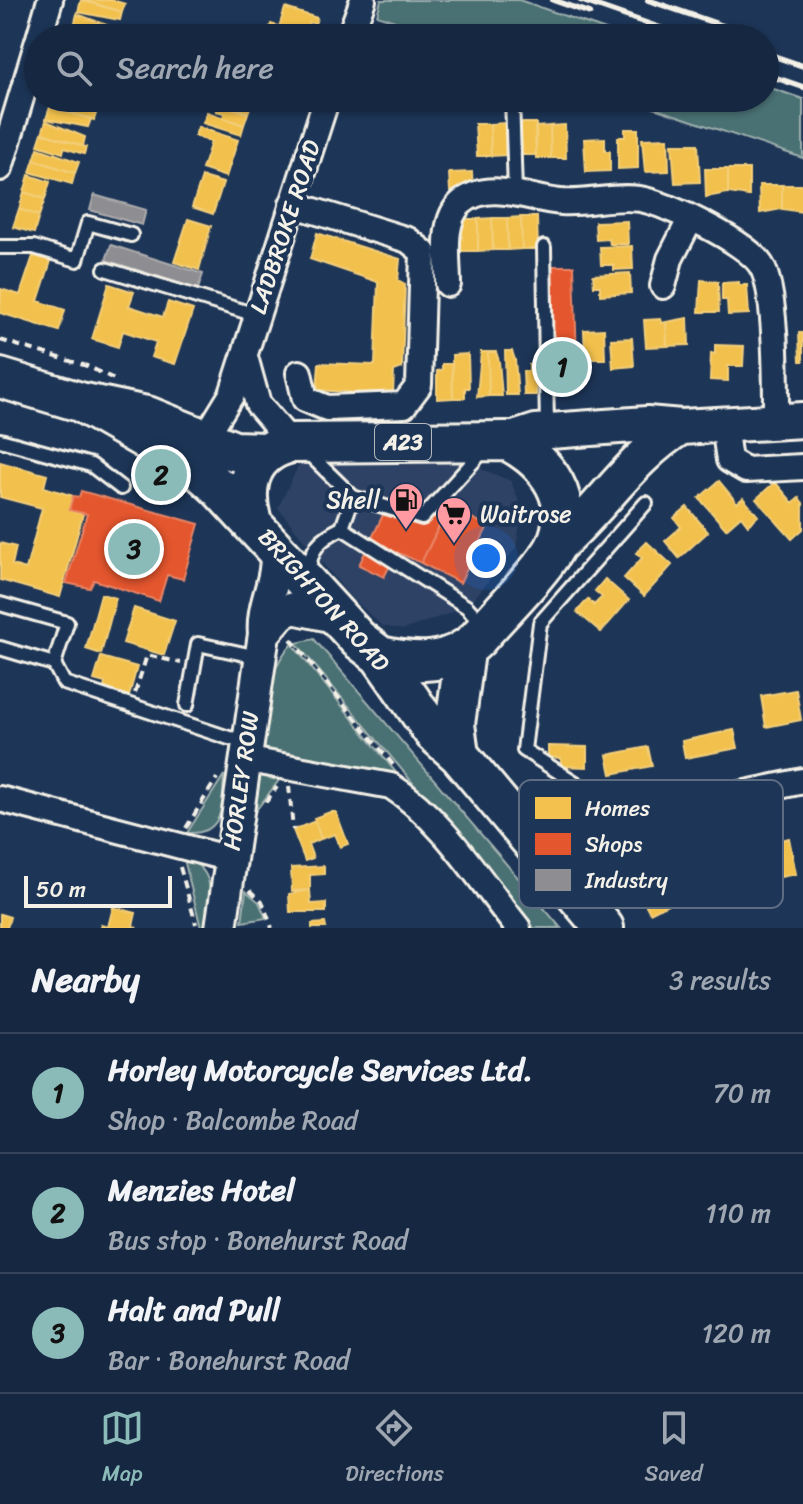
<!DOCTYPE html>
<html lang="en">
<head>
<meta charset="utf-8">
<style>
	:root { --surface:#162841; --page:#1f3048; --text:#f1f3f6; --muted:#9ea6b1; --line:#35445a; --accent:#8bbbb9 }
	body { margin:0; font-family:Sriracha,sans-serif; background:var(--page); color:var(--text) }
	.scale { position:absolute; left:24px; bottom:20px; width:148px; box-sizing:border-box; padding-left:8px; border:4px solid #f4f1e8; border-top:0; font-size:22px; line-height:28px; white-space:nowrap; color:#f4f1e8; -webkit-text-stroke:6px #1d3557; paint-order:stroke }
	.you { position:absolute; left:486px; top:558px; width:28px; height:28px; margin:-20px; border:6px solid #fff; border-radius:50%; background:#1a73e8; box-shadow:0 0 0 12px #1a73e833 }
	.badge { display:grid; place-items:center; width:52px; height:52px; border-radius:50%; background:var(--accent); color:#111; font-size:26px; font-weight:700 }
	.pin { position:absolute; translate:-50% -50%; border:4px solid #fff; box-shadow:0 2px 8px #0006 }
	.list { margin:0; padding:0; list-style:none }
	h2 { display:flex; justify-content:space-between; align-items:center; height:104px; margin:0; padding:0 32px; font-size:34px }
	h2 small { font-size:26px; font-weight:400; color:var(--muted) }
	.list li { display:grid; grid-template-columns:52px 1fr auto; gap:24px; align-items:center; box-sizing:border-box; height:120px; padding:0 32px; border-top:2px solid var(--line) }
	.list b { display:block; font-size:30px; white-space:nowrap }
	.list p { margin:0; font-size:26px; white-space:nowrap; color:var(--muted) }
	.list em { font-size:26px; font-style:normal; color:var(--muted) }
	.icon { flex:none; width:44px; height:44px; fill:none; stroke:currentColor; stroke-width:2; stroke-linecap:round; stroke-linejoin:round }
	.map { position:relative; flex:none; width:803px; height:928px; overflow:hidden }
	.search { position:absolute; background:var(--surface); box-shadow:0 2px 6px #0004; left:24px; right:24px; top:24px; height:88px; display:flex; align-items:center; gap:20px; box-sizing:border-box; padding:0 28px; border-radius:44px; color:var(--muted); font-size:30px }
	.sheet { height:464px; background:var(--surface) }
	nav { display:flex; justify-content:space-around; align-items:center; box-sizing:border-box; height:112px; border-top:2px solid var(--line); background:var(--surface); font-size:22px; color:var(--muted) }
	nav a { display:grid; justify-items:center; gap:4px }
	nav .on { color:var(--accent) }
	.map>svg:first-child { display:block }
	.built { fill:#2d4366 }
	.green { fill:#4a7073; stroke:#9fb0ae; stroke-width:2 }
	.homes { fill:#f2c14e; stroke:#f3cf7c; stroke-width:2 }
	.shops { fill:#e4572e; stroke:#e98566; stroke-width:2 }
	.industry { fill:#8d8d92; stroke:#acabac; stroke-width:2 }
	.lines { fill:none; stroke-linecap:round; stroke-linejoin:round }
	.service-casing { stroke:#f4f1e8; stroke-width:18 }
	.minor-casing { stroke:#f4f1e8; stroke-width:30 }
	.tertiary-casing { stroke:#f4f1e8; stroke-width:36 }
	.secondary-casing { stroke:#f4f1e8; stroke-width:40 }
	.primary-casing { stroke:#f4f1e8; stroke-width:44 }
	.path { stroke:#f4f1e8; stroke-width:4; stroke-dasharray:8 6; stroke-linecap:butt }
	.service { stroke:#1d3557; stroke-width:12 }
	.minor { stroke:#1d3557; stroke-width:24 }
	.tertiary { stroke:#1d3557; stroke-width:30 }
	.secondary { stroke:#1d3557; stroke-width:34 }
	.primary { stroke:#1d3557; stroke-width:38 }
	.rail { stroke:#f4f1e8; stroke-width:6 }
	.labels { text-anchor:middle; stroke-width:8; stroke-linejoin:round; paint-order:stroke }
	.shield { fill:#1d3557; stroke:#b4b9bc; stroke-width:2 }
	.shield-label { font-size:22px; font-weight:bold; fill:#f4f1e8 }
	.street-label { font-size:24px; fill:#f4f1e8; stroke:#1d3557 }
	.poi-label { font-size:24px; fill:#f4f1e8; stroke:#1d3557; text-anchor:end }
	.key { fill:#1d3557; stroke:#5e6d82; stroke-width:2 }
	.key-label { font-size:22px; fill:#f4f1e8 }
</style>
</head>
<body>
<div class="map">
<svg width="803" height="928" viewBox="0 0 803 928">
	<rect width="100%" height="100%" fill="#1d3557"/>
	<filter id="ink" filterUnits="userSpaceOnUse"><feTurbulence type="fractalNoise" baseFrequency=".0125" numOctaves="2"/><feDisplacementMap in="SourceGraphic" scale="16" xChannelSelector="R" yChannelSelector="G"/><feConvolveMatrix kernelMatrix="1 2 1 2 8 2 1 2 1" color-interpolation-filters="sRGB"/></filter>
	<g filter="url(#ink)">
		<path class="built" d="M457,463L469,464L511,481L522,510L516,548L467,607L403,630L382,626L347,593L278,508L299,464Z"/>
		<path class="green" d="M381,0H519L629,38H445L377,15Z
			M765,86L803,99V158L624,98H765Z
			M314,639L561,928H534L296,643Z
			M292,644L402,780L266,752L262,746C267,712 266,669 292,644Z
			M266,773L283,775L254,813L257,779Z
			M224,775C222,805 225,835 187,833Z
			M184,859C218,868 210,900 207,928H201Z
			M246,891L259,902L266,918L242,922Z"/>
		<path class="homes" d="M81,0L122,12L120,20L78,12Z
			M83,0H112L125,4L122,12Z
			M285,8L317,18L315,24L309,22L306,35L279,27Z
			M77,14L117,29L115,38L74,26Z
			M271,24L297,32L295,38H267Z
			M74,26L109,36L108,38H70Z
			M52,98L78,102L77,106L86,109L87,104L98,107L94,120L50,107Z
			M96,98H108L106,106L94,103Z
			M216,98H249L253,99L248,113Z
			M219,104L248,113L244,125L223,118L224,113L216,111Z
			M50,107L91,119L88,127L46,119Z
			M207,112L244,125L241,135L203,123Z
			M46,121L85,137L83,146L42,133Z
			M506,123L507,155L491,156L490,124Z
			M520,123H536V155H520Z
			M475,124H490L491,156H477Z
			M565,125L566,158H551L550,126Z
			M550,126L551,158H536L535,127Z
			M198,127L238,140L226,177L202,169L211,142L195,136Z
			M625,129H638V168L618,169V137H625Z
			M42,133L86,147L84,154L64,148L63,153L38,145Z
			M605,138V151H610V171L586,172L584,139Z
			M668,138L669,171L645,172L642,139Z
			M672,144H698L700,182L675,183Z
			M38,148L79,162L75,173L34,160Z
			M34,160L75,173L72,184L30,172Z
			M705,169H728V193L706,197Z
			M728,169H749V196L728,193Z
			M472,172L473,190L450,191L449,173Z
			M29,175L50,182L45,199L24,192Z
			M202,177L223,183L213,214L192,207Z
			M759,185H782V209L760,213Z
			M782,185H803V212L782,209Z
			M24,192L45,199L39,216L19,209Z
			M19,209L39,216L34,233L13,227Z
			M521,217L522,249L508,250L507,218Z
			M521,217H537L538,249H522Z
			M492,218L493,250L478,251V219Z
			M492,218H507L508,250H493Z
			M188,219L211,226L199,270L174,262Z
			M461,219H478V251H461Z
			M627,221L628,244H610L609,239L596,240L595,222Z
			M317,233L400,259L398,280L405,284L402,368L394,371L393,395L317,390L319,363L375,365L378,282L310,259Z
			M632,246L633,269L614,270V265H601L600,247Z
			M33,256L51,261L38,301L65,310L59,331L0,313L1,289L20,295Z
			M630,273L631,293L600,295V286H594L593,275Z
			M701,280L718,282L719,312H699Z
			M739,282V285H747L749,314L728,315L727,300H722V283Z
			M109,284L134,292L129,306L163,317L168,302L193,310L175,364L151,357L156,342L123,331L118,347L92,339Z
			M688,318L689,345L667,346L666,322Z
			M661,319L662,323L666,322L667,346L646,347L644,320Z
			M604,329L605,359H585L584,330Z
			M799,333H803V361H800Z
			M632,338L634,366L613,368L611,339Z
			M715,345L744,346L743,366H728V381L710,380L711,353L715,354Z
			M505,351H512L515,360L518,395H506Z
			M481,352H488L489,396L477,397Z
			M488,352H496L499,361L502,396H489Z
			M468,354L469,388H465V398H453L452,355Z
			M442,364H452L453,398L437,399V371L442,370Z
			M539,364L540,385H536V395H524L523,371H529V365Z
			M0,462L47,475L44,487L73,496L69,510L83,514L60,597L0,580V543L16,547L12,565L26,569L42,508L0,497Z
			M719,481L737,503L743,498L758,516L748,525L741,516L726,529L699,498Z
			M775,482L793,503L799,498L803,503V529L792,539L756,499Z
			M687,507L708,532L679,558L665,541L681,527L674,518Z
			M647,542L672,565L644,596L624,578L642,558L636,553Z
			M605,579L629,600L601,632L577,612L588,599L594,605L602,597L595,591Z
			M101,594L116,598L101,654L86,649Z
			M134,608L175,621L164,655L123,643Z
			M101,657L137,667L129,696L104,688L105,683L94,680Z
			M796,690L801,720L766,727L761,696Z
			M734,730L738,748L685,758L682,741Z
			M548,746L587,747V767L561,766V758L548,757Z
			M648,747L652,766L611,774L607,755Z
			M330,812H336L348,844L340,847L335,834L321,839L314,818Z
			M315,821L321,839L308,844L313,858L305,861L293,830Z
			M789,838L796,874L754,882L748,849Z
			M673,863L688,894L650,913L641,896L632,900L626,887Z
			M324,866V874L310,875V890L292,891L291,868Z
			M310,890L311,904L326,903V912H290L289,894Z
			M113,907L136,913L133,926L137,928H100L101,925L108,927Z
			M0,914L10,917L7,928H0Z
			M325,923L326,928H312V924Z"/>
		<path class="shops" d="M549,266H574L578,392L557,393V375H552Z
			M81,491L199,524L183,579L167,575L159,601L94,580L90,588L66,583L87,514L69,510L73,496L79,497Z
			M394,492L444,516L421,563L397,552L384,577L359,565Z
			M449,507L488,526L460,583L421,563Z"/>
		<path class="industry" d="M94,195L146,210L142,225L90,210Z
			M111,245L203,274L198,289L106,260Z"/>
		<g class="lines">
			<g class="service-casing">
				<path id="service" d="M512,98L515,192
					M0,247H34L77,260L88,223L131,235
					M544,247L547,428
					M105,269L256,315
					M0,440L91,465L121,488
					M308,453L353,497L422,518L483,451
					M342,528L467,607L476,617L477,627
					M309,572C310,548 321,538 342,528L353,497
					M0,604L67,623L54,664
					M0,648L54,664L64,683L229,738L246,740
					M187,705L198,644L258,657
					M626,815L524,750L540,623L646,503"/>
			</g>
			<g class="minor-casing">
				<path id="minor" d="M39,38L50,0
					M349,38L363,0
					M0,168L38,41
					M292,204L408,240L423,252L419,385L404,405L327,408L305,399L299,373
					M448,284C448,259 441,221 461,203C489,178 530,200 561,202C587,204 614,195 640,199C666,203 747,242 761,265C777,289 776,388 776,421
					M663,286L670,259L690,220
					M245,357L258,404L291,443
					M724,425L729,460L746,470L803,467
					M197,451L232,394L327,98
					M244,759L391,786C443,819 480,881 518,928
					M0,799L230,859
					M535,849L547,838L582,827L803,781"/>
			</g>
			<g class="tertiary-casing">
				<path id="tertiary" d="M264,634L281,614L293,608L339,618
					M221,928L264,634C261,602 280,581 275,546"/>
			</g>
			<g class="secondary-casing">
				<path id="secondary" d="M508,441L536,432L647,424L681,427L803,420
					M554,549C600,511 630,458 681,427"/>
			</g>
			<g class="primary-casing">
				<path id="primary" d="M0,378L80,402L147,416L234,451L265,452
					M80,402L199,470L219,488L358,639L380,656L434,733L459,755L604,928
					M251,519C242,483 252,452 291,443L508,441C548,462 577,500 555,547C544,569 496,617 478,638C451,666 416,664 380,656
					M459,755L455,724L465,652"/>
			</g>
			<path class="path" d="M0,340L87,366L114,379
				M291,639L394,766
				M135,693L147,655L181,663
				M289,786L293,830
				M266,802L277,787
				M186,828L217,778
				M180,867L196,924
				M250,890L262,901L272,928"/>
			<use href="#service" class="service"/>
			<use href="#minor" class="minor"/>
			<use href="#tertiary" class="tertiary"/>
			<use href="#secondary" class="secondary"/>
			<use href="#primary" class="primary"/>
			<path class="rail" d="M553,0L590,13
				M580,0L689,38
				M648,0L758,38
				M765,53L803,66
				M765,74L803,87"/>
		</g>
	</g>
	<defs>
		<g id="fuel-pin" transform="scale(1.8)"><path d="M0 17L-7.5 6A9.5 9.5 0 1 1 7.5 6Z" fill="#ff9aa2" stroke="#1d3557"/><path d="M-5.5-6h7V0h2V4h1.3V-2.5L3-4.5l.8-.8L6-3V5H2.5V1h-1V6h-7ZM-4.2-4.7v3.2H.2V-4.7Z" fill="#111"/></g>
		<g id="supermarket-pin" transform="scale(1.8)"><path d="M0 17L-7.5 6A9.5 9.5 0 1 1 7.5 6Z" fill="#ff9aa2" stroke="#1d3557"/><path d="M-6-5.5h2.5l.6 2H6L4.5 2H-2.5L-4.4-4H-6ZM-1.5 3.2a1.3 1.3 0 1 0 .1 0ZM3 3.2a1.3 1.3 0 1 0 .1 0Z" fill="#111"/></g>
	</defs>
	<g fill-rule="evenodd">
		<use href="#fuel-pin" x="406" y="500"/>
		<use href="#supermarket-pin" x="454" y="514"/>
	</g>
	<g class="labels">
		<rect class="shield" x="375" y="424" width="56" height="36" rx="6"/>
		<g class="shield-label">
			<text x="403" y="450">A23</text>
		</g>
		<g class="street-label">
			<text transform="translate(285 227) rotate(-72)" y="8">LADBROKE ROAD</text>
			<text transform="translate(324 600) rotate(48)" y="8">BRIGHTON ROAD</text>
			<text transform="translate(241 781) rotate(-82)" y="8">HORLEY ROW</text>
		</g>
		<g class="poi-label">
			<text x="380" y="508">Shell</text>
			<text x="480" y="522" text-anchor="start">Waitrose</text>
		</g>
	</g>
	<rect x="519" y="780" width="264" height="128" rx="12" class="key"/>
	<rect x="535" y="797" width="36" height="22" fill="#f2c14e"/>
	<rect x="535" y="833" width="36" height="22" fill="#e4572e"/>
	<rect x="535" y="869" width="36" height="22" fill="#8d8d92"/>
	<g class="key-label">
		<text x="585" y="816">Homes</text>
		<text x="585" y="852">Shops</text>
		<text x="585" y="888">Industry</text>
	</g>
</svg>
<div class="scale">50 m</div>
<div class="you"></div>
<div class="pin badge" style="left:562px;top:367px">1</div>
<div class="pin badge" style="left:161px;top:475px">2</div>
<div class="pin badge" style="left:134px;top:549px">3</div>
<div class="search"><svg class="icon" aria-label="search" viewBox="0 0 24 24"><circle cx="10" cy="10" r="6"/><path d="M15 15l6 6"/></svg>Search here</div>
</div>
<section class="sheet">
<h2>Nearby<small>3 results</small></h2>
<ul class="list">
<li><span class="badge">1</span><div><b>Horley Motorcycle Services Ltd.</b><p>Shop · Balcombe Road</p></div><em>70 m</em></li>
<li><span class="badge">2</span><div><b>Menzies Hotel</b><p>Bus stop · Bonehurst Road</p></div><em>110 m</em></li>
<li><span class="badge">3</span><div><b>Halt and Pull</b><p>Bar · Bonehurst Road</p></div><em>120 m</em></li>
</ul>
</section>
<nav>
<a class="on"><svg class="icon" aria-label="map" viewBox="0 0 24 24"><path d="M3 6l6-2 6 2 6-2v14l-6 2-6-2-6 2zM9 4v14M15 6v14"/></svg>Map</a>
<a><svg class="icon" aria-label="directions" viewBox="0 0 24 24"><path d="M12 3l9 9-9 9-9-9zM9 14v-3h6M13 9l2 2-2 2"/></svg>Directions</a>
<a><svg class="icon" aria-label="saved" viewBox="0 0 24 24"><path d="M7 4h10v16l-5-4-5 4z"/></svg>Saved</a>
</nav>
</body>
</html>
